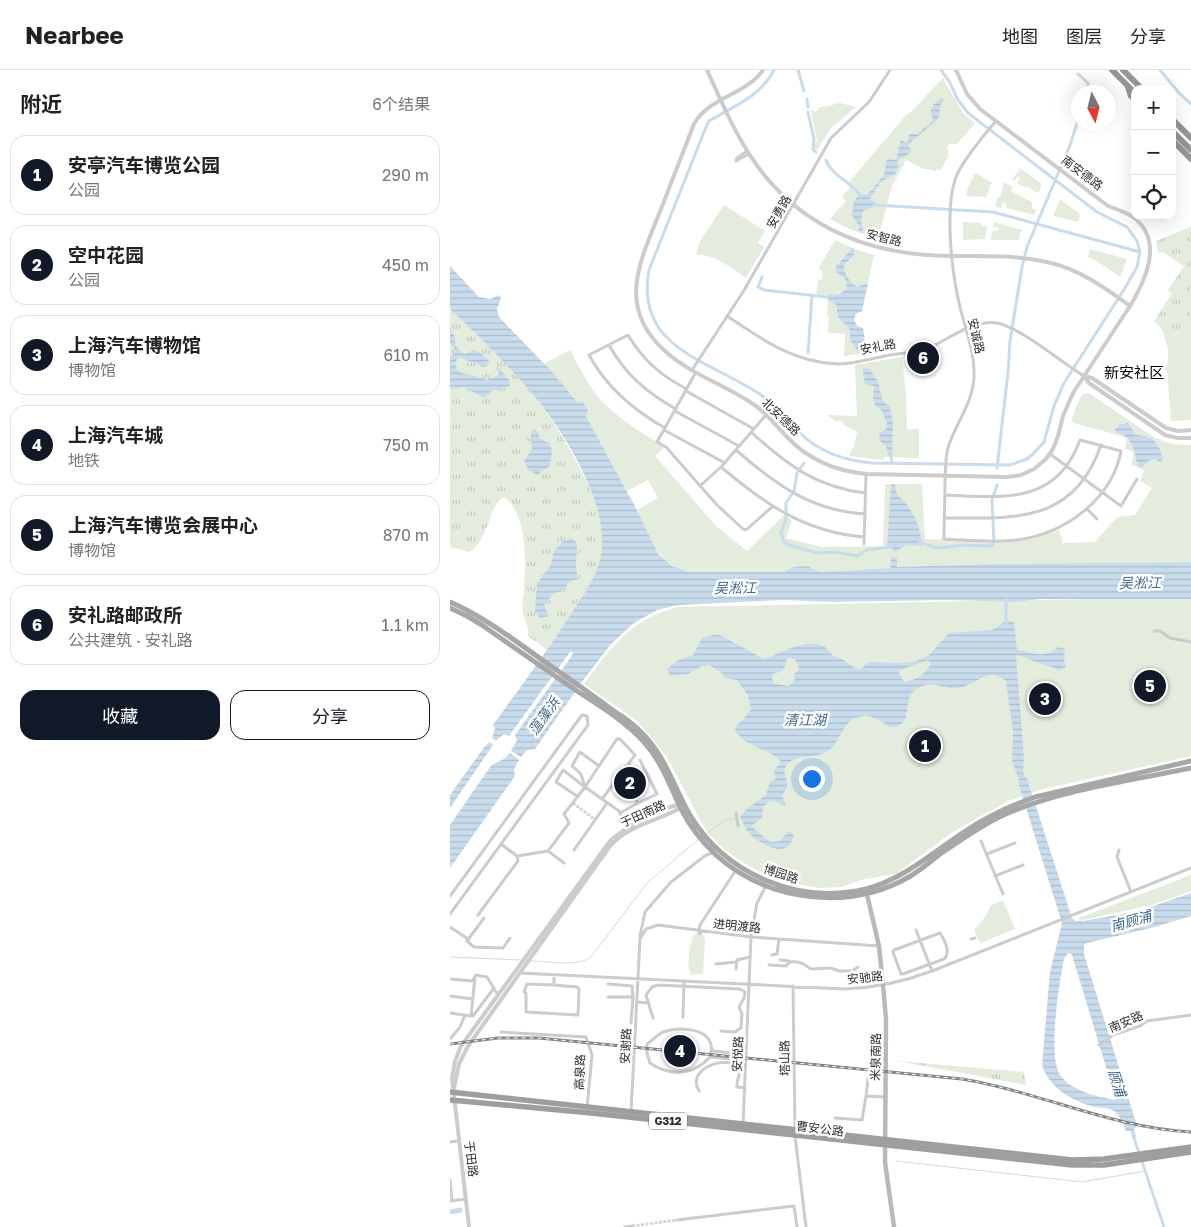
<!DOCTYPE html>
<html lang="zh">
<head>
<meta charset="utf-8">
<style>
	:root { --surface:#fff; --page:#f6f6f6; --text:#222; --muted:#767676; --line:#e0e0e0; --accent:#111827 }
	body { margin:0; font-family:"Golos Text","Noto Sans SC",sans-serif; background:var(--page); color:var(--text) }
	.controls { position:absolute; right:15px; top:15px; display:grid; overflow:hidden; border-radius:10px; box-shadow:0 5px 20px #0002 }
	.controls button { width:45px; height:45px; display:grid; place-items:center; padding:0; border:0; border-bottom:1px solid var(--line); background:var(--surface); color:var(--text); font:25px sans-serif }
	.compass { position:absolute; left:621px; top:15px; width:45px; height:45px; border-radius:50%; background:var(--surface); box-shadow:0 5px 20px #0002; rotate:173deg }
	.you { position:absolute; left:361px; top:708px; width:18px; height:18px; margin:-12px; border:4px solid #fff; border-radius:50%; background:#1a73e8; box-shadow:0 0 0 8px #1a73e833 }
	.badge { display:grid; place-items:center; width:32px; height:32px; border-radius:50%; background:var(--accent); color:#fff; font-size:16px; font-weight:700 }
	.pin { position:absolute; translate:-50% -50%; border:2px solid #fff; box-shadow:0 1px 5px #0006 }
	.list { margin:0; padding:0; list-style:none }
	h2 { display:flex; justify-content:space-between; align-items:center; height:65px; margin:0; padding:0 20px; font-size:21px }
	h2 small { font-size:16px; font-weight:400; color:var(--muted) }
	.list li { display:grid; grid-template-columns:32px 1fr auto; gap:15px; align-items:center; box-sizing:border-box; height:80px; margin:0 10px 10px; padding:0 10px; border:1px solid var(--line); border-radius:15px }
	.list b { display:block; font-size:19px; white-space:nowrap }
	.list p { margin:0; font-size:16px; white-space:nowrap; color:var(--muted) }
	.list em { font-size:16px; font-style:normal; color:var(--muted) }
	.actions { display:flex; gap:10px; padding:15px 20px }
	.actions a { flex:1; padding:11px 0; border:1px solid var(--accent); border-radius:15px; text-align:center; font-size:18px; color:var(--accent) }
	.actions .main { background:var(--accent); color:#fff }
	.icon { flex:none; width:28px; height:28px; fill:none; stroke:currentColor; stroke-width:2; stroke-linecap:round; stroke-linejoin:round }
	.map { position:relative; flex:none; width:741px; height:1157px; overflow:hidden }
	header { display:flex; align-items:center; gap:30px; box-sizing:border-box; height:70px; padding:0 25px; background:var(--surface); border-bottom:1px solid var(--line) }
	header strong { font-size:24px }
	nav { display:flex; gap:28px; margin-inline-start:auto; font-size:18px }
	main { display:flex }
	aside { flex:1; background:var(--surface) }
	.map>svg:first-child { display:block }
	.grass { fill:url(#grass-tufts) }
	.green { fill:#e4ecdd }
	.water { fill:url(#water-rules); fill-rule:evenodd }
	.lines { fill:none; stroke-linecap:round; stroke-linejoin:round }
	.stream { stroke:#c9dcec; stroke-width:1 }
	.canal { stroke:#c9dcec; stroke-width:3 }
	.river { stroke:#c9dcec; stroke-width:5 }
	.minor-tunnel { stroke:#d5d5d5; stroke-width:3; stroke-dasharray:3 1.5; stroke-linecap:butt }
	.minor { stroke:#ccc; stroke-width:3 }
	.tertiary { stroke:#ccc; stroke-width:4 }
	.secondary { stroke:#b9b9b9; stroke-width:4.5 }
	.primary { stroke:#a7a7a7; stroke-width:5 }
	.trunk { stroke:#9e9e9e; stroke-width:5.5 }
	.motorway { stroke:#969696; stroke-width:6 }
	.rail-casing { stroke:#848484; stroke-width:3 }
	.rail { stroke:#fff; stroke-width:1; stroke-dasharray:4; stroke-linecap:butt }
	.labels { text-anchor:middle; stroke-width:5; stroke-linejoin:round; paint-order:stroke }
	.shield { fill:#fff; stroke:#6d6d6d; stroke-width:1 }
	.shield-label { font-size:11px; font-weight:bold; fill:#2f2f2f }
	.street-label { font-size:12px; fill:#2f2f2f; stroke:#fff }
	.water-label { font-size:14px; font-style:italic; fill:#3e6a90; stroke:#fff }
	.quarter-label { font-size:15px; fill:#000; stroke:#fff }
</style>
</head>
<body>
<header>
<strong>Nearbee</strong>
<nav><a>地图</a><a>图层</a><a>分享</a></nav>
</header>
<main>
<aside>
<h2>附近<small>6个结果</small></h2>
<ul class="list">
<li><span class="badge">1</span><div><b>安亭汽车博览公园</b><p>公园</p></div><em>290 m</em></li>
<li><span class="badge">2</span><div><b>空中花园</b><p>公园</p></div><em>450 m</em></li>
<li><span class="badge">3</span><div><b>上海汽车博物馆</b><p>博物馆</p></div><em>610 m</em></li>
<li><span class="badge">4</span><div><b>上海汽车城</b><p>地铁</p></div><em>750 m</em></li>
<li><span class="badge">5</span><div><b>上海汽车博览会展中心</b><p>博物馆</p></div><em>870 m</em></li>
<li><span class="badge">6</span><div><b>安礼路邮政所</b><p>公共建筑 · 安礼路</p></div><em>1.1 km</em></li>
</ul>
<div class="actions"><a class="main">收藏</a><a>分享</a></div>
</aside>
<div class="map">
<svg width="741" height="1157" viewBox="0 0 741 1157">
	<defs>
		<pattern id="grass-tufts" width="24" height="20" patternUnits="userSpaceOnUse" patternTransform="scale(1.25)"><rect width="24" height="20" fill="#e4ecdd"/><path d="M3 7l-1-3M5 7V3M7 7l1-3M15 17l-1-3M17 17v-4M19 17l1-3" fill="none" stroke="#c4cbbe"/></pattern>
		<pattern id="water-rules" width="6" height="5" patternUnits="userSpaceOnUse" patternTransform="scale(1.25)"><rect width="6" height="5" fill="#c9dcec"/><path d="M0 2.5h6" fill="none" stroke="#adbdcb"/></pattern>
	</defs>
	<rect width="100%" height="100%" fill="#fff"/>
	<path class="grass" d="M741,157V261L733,262L734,277L718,279L713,261L704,251L722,223L718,220L734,196L714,183L708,182L706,171Z
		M0,239C33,270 70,305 96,342C110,361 122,383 133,404C147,432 157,461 150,492C143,518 112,557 97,580L78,566C79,552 72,548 72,536C72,531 74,525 74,520C76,492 78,447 55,427C38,433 40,470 19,482L0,477Z
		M447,991L574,1002L576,1015Z"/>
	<path class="green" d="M493,8L513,43L525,53L507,74H500L497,76L499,85L491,100L487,99L486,101L474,99L456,90L442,116L428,169L402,160L380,149L396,131L392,127L399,118L400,111L456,45L461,42Z
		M390,33L406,37L381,58L367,80L364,77L367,71L361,41L364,40L365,42L368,40V38Z
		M570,98L592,114L588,123L577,116L576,118L567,113L570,108L568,106L564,111L562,110Z
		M525,103L542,112L536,127L516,126L518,117Z
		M554,112L563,117L561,121L582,132V139L586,140L584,145L556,138V134L553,133L551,138L545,136L548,127H550Z
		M610,129L630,144L628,152L603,146Z
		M274,135L315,161L308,173L314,177L296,208C278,195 268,187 246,184L250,171Z
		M513,152L531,153V156H537L535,169L513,170Z
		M544,152L572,160L568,170H541L542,161L549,160V158L543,157Z
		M385,170L402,178L388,193L386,202L395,209L397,218L385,225H366L368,209L372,210L373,204L369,197Z
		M405,179L424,185L418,213L408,217C399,214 394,204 394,195L401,190Z
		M640,179L677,189L670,207L647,191L638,187Z
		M378,230L386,235C386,250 396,250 399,261C403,271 403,275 409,284L394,286L395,264L378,263L379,247L377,246Z
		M741,261V350L721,351L717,301L714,300L718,292V279L733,277V262Z
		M120,280C128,295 136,311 146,324C164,347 191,362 215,377L205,386L267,457L297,481L334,445L342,450L336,468L372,477L433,476L435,414H472L475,469L568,471L583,469L609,460L613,473L645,472L667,447L685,445L702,418L690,411L694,400L681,395L684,382L675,379L677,368L621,352L626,337L632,325L639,323L705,368L722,374L741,375V492L540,494L447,497L441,487L440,498L370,502L361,497H343L334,502H238C205,493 200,468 187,440L208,428L198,410L177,421L136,346L94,294Z
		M452,287L456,323L457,359H469V388L434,387V390L399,386L405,373L407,362L393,354V352L389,350L388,352L376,345L407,346L405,295Z
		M741,527V686L589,720L558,731L501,763L446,804L415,809L391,817L369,818L347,814L311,802L297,795L274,779L259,764L249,748L217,687L200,666L186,650L134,614C153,589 171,562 199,548C208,543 219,540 228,537Z
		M741,805V821L705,834L629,851V848Z
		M553,830L565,859L530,873L524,860L535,847L541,835Z
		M246,863L253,864L255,870L253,904L241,905C236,899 239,869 246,863Z"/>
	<path class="water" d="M491,28L494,30C487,38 492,42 487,50L460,73L458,76L461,79C459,88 452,85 447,91L449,95L445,105C432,107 426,119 420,129L426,133V136L413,141L411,150L413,160L411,163L409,162V156L402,145L404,131L408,126L418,124L434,105L437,89L446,90L451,70L456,73L458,72L459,64H467L482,52L483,49C478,38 483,35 491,28Z
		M402,178L405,179L403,187L394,195C394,204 399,212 407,217L418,213L412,241L406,244L404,249L407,256L413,258C415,267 415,275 412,284H409L401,271L399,259L388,247L386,235L378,230V225L389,224L397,218L395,209L386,202V196Z
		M0,196L29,227L40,229L49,225L51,228L47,239L49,247L104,304L127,332H133L138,340L136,346L187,440L204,476L209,485L222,496L238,502H334L343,497L358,496L370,502L440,498L441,487L447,488V497L540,494L741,492V529H590L567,532L497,530L382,532L334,530L228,535L207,540L184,553L161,574L134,609L85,679L77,680L71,687L61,681L67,670L65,665L123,584V582H120L59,666L54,664L46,671L42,668L45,659L43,655C69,619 95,584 119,547C130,530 143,513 149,494C165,443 116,364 84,326C58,295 29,266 0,239Z
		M0,258L5,268V275L11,282L15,284C18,283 20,281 23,280C27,280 38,288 39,291L37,296L33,297L10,287L5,292L7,300L12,303L26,306L36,310L47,306L49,303L46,298L48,297L59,310L60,316L41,321L34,328L14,317L4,319L0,318V287L6,282L0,272Z
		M413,298L420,299L428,312L433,331L440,337L443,354L442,386H439L436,376L429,370L430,363L436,359L437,353L431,339L426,337L423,328L424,316L415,314L413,304Z
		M678,353L686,365C704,366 709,373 713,389L710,392L706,389L700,390L692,397L688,396C683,380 685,368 666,362L665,359L669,355Z
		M84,359L88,362L90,369L99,373L102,380L100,396L87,405L78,400L74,391L82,379L81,363Z
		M441,415H445L447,425C462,437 471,456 472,476L457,475L444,482L443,479L437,477Z
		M120,468L124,470L127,474L126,496L128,509L119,512L113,521L104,523L94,535L99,546L90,548L85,542L87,513L101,495L104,481L112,472Z
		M556,551L564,552L567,580C582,583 597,589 608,577L615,579L614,590L616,597L609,601C602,596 597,596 589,593C581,591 575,586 566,585L574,689L573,702L577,709L622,848L626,851H633L689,841L741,823V846L705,857L637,873L634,875V884L687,1056L684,1059L686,1067L683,1068L680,1061H676C673,1055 670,1045 664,1041C657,1037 648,1038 641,1036C620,1030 598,1016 592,995L600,902L612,853L568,712L569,710L562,691L563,662L556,611C551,607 548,605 542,605C530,606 521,616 509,618C492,620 481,607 464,621C451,632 466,655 441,657C430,653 423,643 409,647C390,652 391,674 376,682C364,689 341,683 335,698C332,705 339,709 337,716C336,719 334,723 332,726L336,734L334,735L327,732L319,731L313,737L312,748L301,756L320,772L330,771L338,762L342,763L344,766C337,786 323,779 309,771C305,768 300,765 297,761C294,756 293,751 290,747L297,739L316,725L320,712L326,709L324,701L331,691C317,677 295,678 285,660L288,654L294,649L301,639L298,626L287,610L275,608L272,603L259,595L252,596L238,604L220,606L217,599L227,591L243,585L252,568L264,565H270L314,589C331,583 359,566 375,577C378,579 381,583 383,586C394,586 399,597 410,600L418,592C438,591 463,598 480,584C486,578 492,570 499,563L542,560ZM340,588L345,589L349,598L344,605L345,609L339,616L324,614L322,609V604L332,601L336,595L337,589ZM478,590L481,594C476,603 467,610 455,612L452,609L448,601ZM618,883H620L622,885L666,1030C648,1027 616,1020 608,1001C599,978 609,914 614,889Z
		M40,672L43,675L0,738V725L35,676Z
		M60,683L69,690L64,699L65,706L0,798V755L40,697C47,690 52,693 60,683Z"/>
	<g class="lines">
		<path class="stream" d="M256,764L275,750L285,748
			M0,887L71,890
			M80,891C99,891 123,897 140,888L198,812L249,769
			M446,1091L632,1112L695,1101"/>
		<path class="canal" d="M324,0C310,27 284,36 259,51L256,57L199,200C184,281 264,291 314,327C328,337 336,350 349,362C369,382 393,390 421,393L560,395L577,389L583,384L594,372L604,336L614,313L675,218L687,197L690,182L687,171L677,157L647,142L518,43L508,30L499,11L491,0
			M348,0L354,21
			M710,0L729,23L741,34
			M628,4L638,13V22
			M357,29L358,37
			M358,42L364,69L363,79L366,82
			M376,90C381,106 403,112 411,127
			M424,135L543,142L690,182
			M312,207L308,217L314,220L377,227
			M358,283L362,226
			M441,385L442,393
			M354,393L347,403L344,421L336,433V449L331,463L334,472L339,475L367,483L386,482L407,486L417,480L440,477
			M547,398L558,302L560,271L572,197L577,177L620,75L628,50
			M469,472L487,478L513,475L541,476L544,472L542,430L547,415
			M556,529V553
			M683,1065L714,1157"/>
		<path class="river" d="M0,1142L10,1140"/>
		<path class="minor-tunnel" d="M123,733L145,750
			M182,1156L227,1150"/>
		<path class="minor" d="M286,91L287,88L297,81
			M286,91L299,84
			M277,246C311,269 345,293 387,294C403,294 420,289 435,286C452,283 471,282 487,274C504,265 526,250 547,253C570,257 612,293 634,306
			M159,275C175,304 197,323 226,339
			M242,300L293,222L381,68L419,32L440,0
			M246,302L207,372L216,377L267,435L293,459L296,460L323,436
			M236,321L304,359
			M225,341L289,376
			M215,358C183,340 157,318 139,285L178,265C193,290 211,306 237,319
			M214,360L275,393
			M301,362C337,395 366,417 415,423
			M286,380C325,414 361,441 415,444
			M600,384L671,436L687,409
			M271,397C316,435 355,462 414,467
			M250,416L271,397L316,345
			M495,425C552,427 606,436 630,370L671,381C662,430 614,464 567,470C543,473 518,470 494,469C494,449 495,429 495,409C496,399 495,388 498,378C505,354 522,335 524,308C525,284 516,260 510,237C502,204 494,139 506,107C513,90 534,65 546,51
			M637,439L647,449
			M495,448C564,448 624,454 651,375
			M414,474L416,404
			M704,561H710L720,568L741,572
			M135,717L167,669H170L185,685L152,729
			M135,717L131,704L122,696L130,682L149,696
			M127,726L106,712L113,700L135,717
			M188,733L207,724L190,690
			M170,743L188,733L172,703
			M286,743L288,756
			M531,771L553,824
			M51,774L67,786L98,781L114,793
			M124,780L157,733
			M669,780L667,787L681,822
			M98,781L119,753L114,744L135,717L169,741L176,758
			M537,784L565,773
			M545,806L573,795
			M0,826L132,645L137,646L138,655L0,844
			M28,845L68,791L67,786
			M34,848L17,871L24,877L53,878L60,868
			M0,857L18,869
			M466,860L482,901
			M490,863C495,870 501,883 494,889L453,904H451L443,882L444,880Z
			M250,864L249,861L250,855L286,800
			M190,866L195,842L221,812L256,785L263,783
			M521,869L525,868
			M322,885L327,884L329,869
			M330,890L339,891
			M266,894L286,892
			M319,895L336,896L339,892C350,891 354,894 361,899L381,898L389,901H402L408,897
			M286,899L287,890L300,887
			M70,903L394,919C425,918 453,912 482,901L741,798
			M25,907L21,946H23L44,918
			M0,909L22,911L26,905L37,907L48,925
			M158,914L182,916L183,927
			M104,915L77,914L74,922L76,923V942L128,945L129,919L127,917L104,915V905
			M343,916L345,1059
			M0,926L23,929
			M158,927H183L181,953
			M187,932L199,933
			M0,943L21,946
			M233,947L234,911
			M203,948L196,925L202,917L208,915L290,919L295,922L294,928L289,937L292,944L291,958L285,962L271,961
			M51,962L136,967L142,985L137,1038
			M0,969L10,957L15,945
			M649,975L663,965L690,956L697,951L741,945
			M261,977L263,981L294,984L295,981
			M260,987C261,983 262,979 261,975C257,957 227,957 213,962C207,965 203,970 197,974V983L200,993C220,1007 244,1005 260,987L296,990
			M249,1021C236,999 273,986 288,996C292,1004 286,1009 287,1017L295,1018
			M416,1026L418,1008
			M181,1042L190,869L196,859L208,855L301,867L429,876
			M385,1048L412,1050L416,1026L435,1027
			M293,1054L301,867L307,833L316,816
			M345,1066L356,1157
			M0,1072L8,1071
			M0,1110L2,1131
			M0,1131L16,1129
			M227,1150L344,1136L347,1157
			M175,1157L182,1156"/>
		<path class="tertiary" d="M257,0C274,37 289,74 315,106C363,164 429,186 503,186C535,186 566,185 597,192C629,199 654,217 680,236L623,323L613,346L608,366L603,379L596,389L584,399L571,405L557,407L416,404C387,401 359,390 338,368C326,356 317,343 303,334C275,315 240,304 215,281C165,236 191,190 211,139C222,110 233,82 244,54C259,27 296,25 313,0
			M506,0L517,24L530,39L658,136C666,139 675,142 683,147C715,171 695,211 679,238
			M634,306L639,313L715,365L728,368H741
			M634,306L642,308L716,358L728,361L741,360
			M4,1018L9,994L18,976L160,776C182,753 207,752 232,737
			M19,1157L2,1008L5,991L11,976L160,771C175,757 211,738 231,734"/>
		<path class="secondary" d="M416,820L429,876L433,915L436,949L435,1092L444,1157"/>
		<path class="primary" d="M0,532C38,548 74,578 108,601C127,614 145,627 164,641C172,646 181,652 188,659C216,685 222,714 240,745C276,805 349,835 416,819C454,809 482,783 514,762C536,747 560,736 585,727L741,691
			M0,538L17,546L32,555C63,577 95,599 127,621C150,636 175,651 194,672C212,692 220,716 231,739C240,757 253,773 267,786C319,832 399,841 459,807C471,800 482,790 493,782C515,767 538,751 563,741C617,719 684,710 741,698"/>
		<path class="trunk" d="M0,1022L622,1090L654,1089L741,1077
			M0,1030L141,1043L622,1095H654L741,1082"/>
		<path class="motorway" d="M662,0L685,23
			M673,0L692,19
			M678,17L681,26L685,30
			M722,49L741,68
			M722,61L741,80
			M722,70L741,89"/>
		<g class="rail-casing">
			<path id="rail" d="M0,974L48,968H89L512,1009C590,1022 662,1058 741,1062"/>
		</g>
		<use href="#rail" class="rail"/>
	</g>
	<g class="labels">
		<rect class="shield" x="199" y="1042.5" width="38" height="17" rx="4"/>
		<g class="shield-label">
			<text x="218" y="1055">G312</text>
		</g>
		<g class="street-label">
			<text transform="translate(632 103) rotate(37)" y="4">南安德路</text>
			<text transform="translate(329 142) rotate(-60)" y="4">安勇路</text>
			<text transform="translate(434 168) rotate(14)" y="4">安智路</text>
			<text transform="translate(526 266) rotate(77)" y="4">安诚路</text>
			<text transform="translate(428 277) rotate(-11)" y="4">安礼路</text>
			<text transform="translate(331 347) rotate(44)" y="4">北安德路</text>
			<text transform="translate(193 744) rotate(-24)" y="4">于田南路</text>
			<text transform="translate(331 804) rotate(18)" y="4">博园路</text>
			<text transform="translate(287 856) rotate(6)" y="4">进明渡路</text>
			<text transform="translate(415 908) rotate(-6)" y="4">安驰路</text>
			<text transform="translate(676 952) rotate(-23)" y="4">南安路</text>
			<text transform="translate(176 976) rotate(-87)" y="4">安谢路</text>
			<text transform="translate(288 984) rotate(-87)" y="4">安悦路</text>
			<text transform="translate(426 987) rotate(-89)" y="4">米泉南路</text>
			<text transform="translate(335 988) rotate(-91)" y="4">塔山路</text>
			<text transform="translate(130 1002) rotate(-88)" y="4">高泉路</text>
			<text transform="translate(370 1059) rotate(7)" y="4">曹安公路</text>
			<text transform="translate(21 1089) rotate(83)" y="4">于田路</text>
		</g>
		<g class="water-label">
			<text transform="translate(690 513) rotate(-1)" y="5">吴淞江</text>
			<text transform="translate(285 518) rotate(-1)" y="5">吴淞江</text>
			<text transform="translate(94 646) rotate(-54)" y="5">蕰藻浜</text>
			<text x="355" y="655">清江湖</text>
			<text transform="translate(681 851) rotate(-16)" y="5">南顾浦</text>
			<text transform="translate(667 1013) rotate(72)" y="5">顾浦</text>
		</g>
		<g class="quarter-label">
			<text x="684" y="308">新安社区</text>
		</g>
	</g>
</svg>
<div class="controls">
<button>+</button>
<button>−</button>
<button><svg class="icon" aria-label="locate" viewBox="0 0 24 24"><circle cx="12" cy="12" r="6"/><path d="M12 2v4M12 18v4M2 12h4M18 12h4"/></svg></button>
</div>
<svg class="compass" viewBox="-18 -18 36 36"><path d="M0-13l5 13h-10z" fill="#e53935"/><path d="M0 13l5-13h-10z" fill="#767676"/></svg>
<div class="you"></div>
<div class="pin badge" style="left:475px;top:676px">1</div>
<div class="pin badge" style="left:180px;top:713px">2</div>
<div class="pin badge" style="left:595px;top:629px">3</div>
<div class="pin badge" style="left:230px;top:981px">4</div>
<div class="pin badge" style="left:700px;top:616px">5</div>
<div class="pin badge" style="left:473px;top:288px">6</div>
</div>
</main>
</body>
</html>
